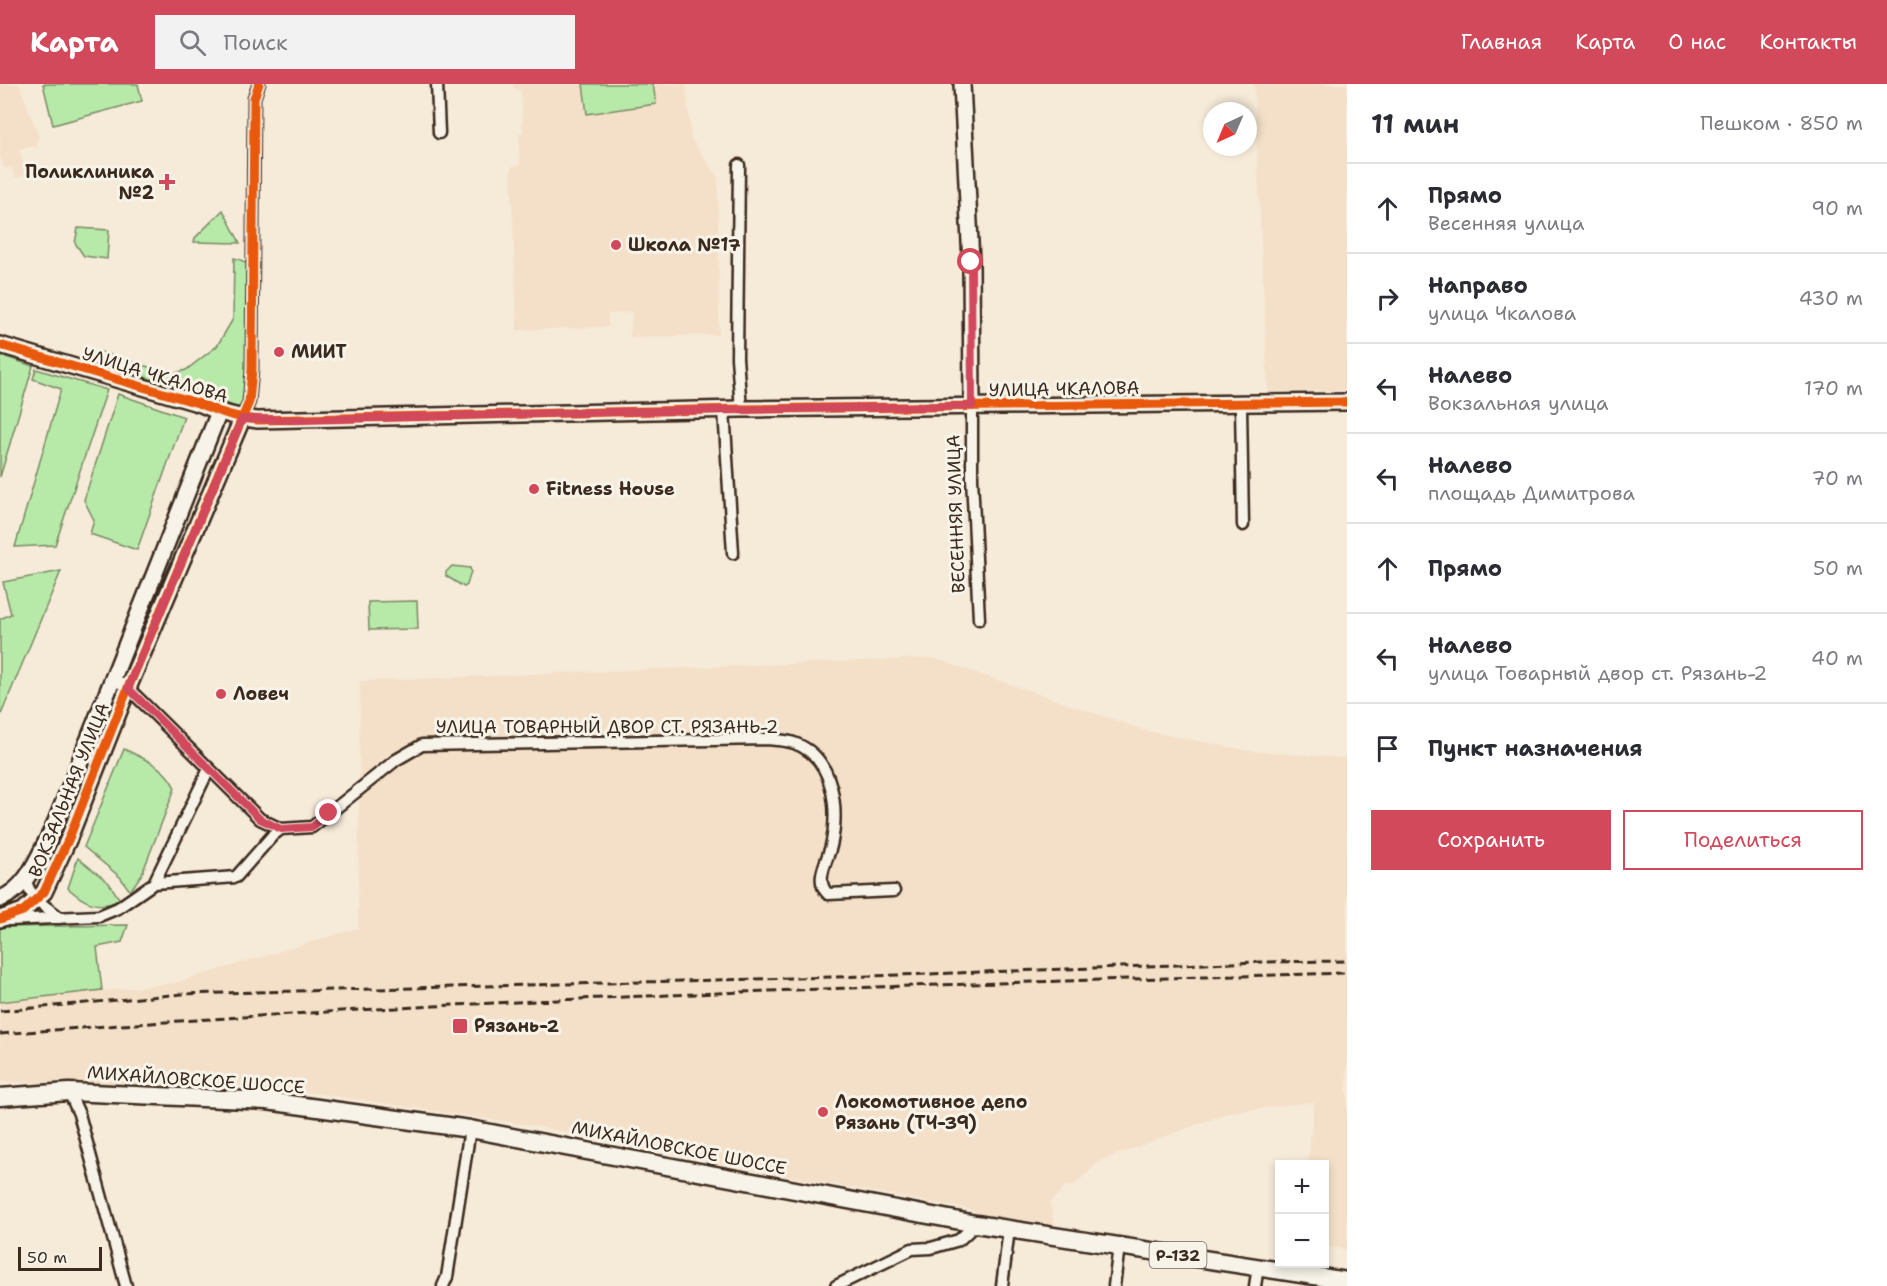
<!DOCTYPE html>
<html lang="ru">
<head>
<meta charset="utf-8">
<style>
	:root { --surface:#fff; --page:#f2f2f3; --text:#2b2b33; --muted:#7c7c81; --line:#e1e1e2; --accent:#d1495b }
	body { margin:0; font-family:"Shantell Sans",sans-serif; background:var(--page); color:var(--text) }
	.controls { position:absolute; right:18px; bottom:18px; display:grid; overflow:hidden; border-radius:0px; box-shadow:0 3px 9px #0003 }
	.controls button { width:54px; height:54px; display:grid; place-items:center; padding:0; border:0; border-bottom:2px solid var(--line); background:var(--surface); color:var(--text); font:30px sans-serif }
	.compass { position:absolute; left:1203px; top:18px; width:54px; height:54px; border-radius:50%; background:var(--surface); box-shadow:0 3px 9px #0003; rotate:224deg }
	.scale { position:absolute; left:18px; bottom:15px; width:84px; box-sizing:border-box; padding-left:6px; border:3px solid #3b2a1e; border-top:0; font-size:16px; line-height:21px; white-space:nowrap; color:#3b2a1e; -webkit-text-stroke:4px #f7f3e8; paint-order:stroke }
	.stop { position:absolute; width:18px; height:18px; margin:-14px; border:4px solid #d1495b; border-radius:50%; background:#fff }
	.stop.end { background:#d1495b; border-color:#fff; box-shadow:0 2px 6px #0008 }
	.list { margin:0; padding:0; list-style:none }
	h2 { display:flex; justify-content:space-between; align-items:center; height:78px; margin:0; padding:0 24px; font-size:26px }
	h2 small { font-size:20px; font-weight:400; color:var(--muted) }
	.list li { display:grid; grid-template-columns:39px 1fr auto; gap:18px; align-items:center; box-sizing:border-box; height:90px; padding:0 24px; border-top:2px solid var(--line) }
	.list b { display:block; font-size:22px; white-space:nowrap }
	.list p { margin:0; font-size:20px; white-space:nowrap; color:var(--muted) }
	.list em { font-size:20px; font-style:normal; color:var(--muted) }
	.actions { display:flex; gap:12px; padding:18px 24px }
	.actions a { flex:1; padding:14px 0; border:2px solid var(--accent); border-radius:0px; text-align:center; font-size:21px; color:var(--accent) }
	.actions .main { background:var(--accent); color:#fff }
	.icon { flex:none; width:33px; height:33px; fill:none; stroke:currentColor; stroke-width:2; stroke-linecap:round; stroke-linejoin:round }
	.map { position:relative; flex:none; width:1347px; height:1202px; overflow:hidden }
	header { display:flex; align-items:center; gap:36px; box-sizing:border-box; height:84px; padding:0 30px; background:var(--accent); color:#fff }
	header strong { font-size:28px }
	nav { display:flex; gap:33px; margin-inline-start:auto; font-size:21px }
	.search { width:420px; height:54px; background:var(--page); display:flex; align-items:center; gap:15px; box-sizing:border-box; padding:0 21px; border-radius:0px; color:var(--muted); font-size:22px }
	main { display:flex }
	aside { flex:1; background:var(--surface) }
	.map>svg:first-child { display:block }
	.built { fill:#f4e0c8 }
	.green { fill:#b7e9a9; stroke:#798a64; stroke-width:1.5 }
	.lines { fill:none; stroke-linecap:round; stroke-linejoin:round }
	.street-casing { stroke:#3b2a1e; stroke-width:15 }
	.secondary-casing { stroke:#3b2a1e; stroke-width:20 }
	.primary-casing { stroke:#3b2a1e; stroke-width:21 }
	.street { stroke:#f7f3e8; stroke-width:10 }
	.secondary { stroke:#f7f3e8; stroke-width:15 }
	.primary { stroke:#f7f3e8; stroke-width:16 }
	.rail { stroke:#3b2a1e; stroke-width:3; stroke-dasharray:9 4.5; stroke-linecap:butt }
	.cycleway-casing { stroke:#f7f3e8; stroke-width:13 }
	.cycleway { stroke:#e8590c; stroke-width:9 }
	.route { stroke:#d1495b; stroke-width:8 }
	.poi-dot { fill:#d1495b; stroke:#f7f3e8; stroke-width:2 }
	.labels { text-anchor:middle; stroke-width:6; stroke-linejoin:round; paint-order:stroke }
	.shield { fill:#f7f3e8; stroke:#73665b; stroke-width:1.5 }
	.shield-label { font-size:16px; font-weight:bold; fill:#3b2a1e }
	.poi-label { font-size:18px; font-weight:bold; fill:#3b2a1e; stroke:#f7f3e8; text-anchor:start }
	.street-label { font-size:18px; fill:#3b2a1e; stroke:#f7f3e8 }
</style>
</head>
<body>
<header>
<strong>Карта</strong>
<div class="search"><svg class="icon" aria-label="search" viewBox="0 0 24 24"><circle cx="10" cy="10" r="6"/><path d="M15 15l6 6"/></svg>Поиск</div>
<nav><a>Главная</a><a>Карта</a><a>О нас</a><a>Контакты</a></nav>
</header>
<main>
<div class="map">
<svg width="1347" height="1202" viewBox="0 0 1347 1202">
	<rect width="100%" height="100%" fill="#f6ead9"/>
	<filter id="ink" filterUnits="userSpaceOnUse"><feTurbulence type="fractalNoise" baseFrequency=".0167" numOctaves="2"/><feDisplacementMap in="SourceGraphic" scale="12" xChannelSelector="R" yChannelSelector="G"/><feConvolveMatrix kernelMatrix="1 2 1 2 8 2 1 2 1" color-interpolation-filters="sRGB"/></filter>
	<g filter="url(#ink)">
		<path class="built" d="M0,0H19L38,51V62L19,65L27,90L15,94L12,83L5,84L0,73Z
			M513,0H686L691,55L718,93L719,251L630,253L632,228L608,230V243L517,246L511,83L520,81L519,50L523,49L521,7L514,4Z
			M1254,0H1347V306L1268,308Z
			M933,574L1147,647L1250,667L1347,674V1166L1325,1162L1324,1080H1308L1314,1018L1230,1028L1100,1077L1072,1103L1067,1101L1050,1119L1054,1142L976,1133L973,1126L760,1087L529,1041L267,1002L0,998V918L175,899L358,844L360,597Z"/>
		<path class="green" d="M43,0H138L142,17L53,41Z
			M583,0H653L656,20L587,30Z
			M223,126L240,159L194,158L195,154Z
			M78,144L109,146L107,175L84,172L75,159Z
			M234,174L241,176L249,181V308L243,322L237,323L92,276L97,267L171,290L186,286L217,262L233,235Z
			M0,271L33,282L0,393Z
			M36,285L107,306L55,461L15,463L61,305L33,295Z
			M118,310L184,333L137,466L90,450L94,436L84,416Z
			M452,482L470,484L471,487L467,501L464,503L446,492V488Z
			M61,487L0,633V535L11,530L3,498Z
			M417,517L418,545L369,546L368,518Z
			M124,665C144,675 165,682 175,704L142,790L130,807L120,793L84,763Z
			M78,774L109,799L120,816C99,826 84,819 68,804Z
			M128,841L122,858L97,863L102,906L0,918V843Z"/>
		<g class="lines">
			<g class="street-casing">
				<path id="street" d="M437,0L439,49
					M739,81L737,274L741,325
					M1241,320L1243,441
					M972,322V394L979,535
					M724,326L733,469
					M242,335L249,318L252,286L254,14L259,0
					M112,594L128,604L260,735L281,745L273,751L236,793L154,799
					M281,745L312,743L396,676L422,661L767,655C775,656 786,656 794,659C835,673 839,727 831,762C827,778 814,797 828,810L894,807
					M26,796C29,814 47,823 60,834
					M9,836L99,832L118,824L154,799L209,685
					M69,1008L79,1030L126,1202
					M443,1202L447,1193L470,1045
					M836,1202L912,1165L931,1164L959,1156L976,1140
					M1002,1202L1009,1145
					M1114,1202L1119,1162
					M1255,1202L1258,1183"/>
			</g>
			<g class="secondary-casing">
				<path id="secondary" d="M962,0L971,178L972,322
					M0,261L201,320C220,329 237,334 258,336L741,325L1347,318
					M0,815C29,804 39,770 53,745L219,328
					M0,835L23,827L44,808L69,754L128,604L242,335"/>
			</g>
			<g class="primary-casing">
				<path id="primary" d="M0,1013L69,1008L267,1017L470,1045L976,1140L1347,1197"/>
			</g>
			<use href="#street" class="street"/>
			<use href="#secondary" class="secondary"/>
			<use href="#primary" class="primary"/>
			<path class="rail" d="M0,927L182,910L872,892L1260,878L1347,877
				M0,950C448,915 898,901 1347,889"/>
			<g class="cycleway-casing">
				<path id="cycleway" d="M0,261L201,320C220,329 237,334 258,336L741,325L1347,318
					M0,835L23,827L44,808L69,754L128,604L249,318L252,286L254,14L259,0"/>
			</g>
			<use href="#cycleway" class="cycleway"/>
		</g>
	</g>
	<g class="lines" filter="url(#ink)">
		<path class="route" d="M329,729L312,743L281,745L260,735L128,604L242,335L295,336L608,328L972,322L971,178"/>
	</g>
	<g class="poi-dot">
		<path d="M164 89h6v6h6v6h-6v6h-6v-6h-6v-6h6z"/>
		<circle cx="616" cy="161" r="6"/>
		<circle cx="279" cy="268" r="6"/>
		<circle cx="534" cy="405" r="6"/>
		<circle cx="221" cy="610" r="6"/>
		<rect x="452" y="934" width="16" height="16" rx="3"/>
		<circle cx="823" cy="1028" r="6"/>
	</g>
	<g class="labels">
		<rect class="shield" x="1149.5" y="1158" width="57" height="26" rx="4.5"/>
		<g class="shield-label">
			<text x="1178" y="1177">Р-132</text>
		</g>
		<g class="poi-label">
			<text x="154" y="94" text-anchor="end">Поликлиника<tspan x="154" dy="21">№2</tspan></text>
			<text x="628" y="167">Школа №17</text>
			<text x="291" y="274">МИИТ</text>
			<text x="546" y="411">Fitness House</text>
			<text x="233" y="616">Ловеч</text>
			<text x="474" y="948">Рязань-2</text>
			<text x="835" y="1024">Локомотивное депо<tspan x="835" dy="21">Рязань (ТЧ-39)</tspan></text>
		</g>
		<g class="street-label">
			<text transform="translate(155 291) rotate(17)" y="6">УЛИЦА ЧКАЛОВА</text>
			<text transform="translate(1064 305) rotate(-1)" y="6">УЛИЦА ЧКАЛОВА</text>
			<text transform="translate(956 430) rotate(-92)" y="6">ВЕСЕННЯЯ УЛИЦА</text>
			<text x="607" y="649">УЛИЦА ТОВАРНЫЙ ДВОР СТ. РЯЗАНЬ-2</text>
			<text transform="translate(69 706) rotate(-68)" y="6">ВОКЗАЛЬНАЯ УЛИЦА</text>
			<text transform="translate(196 996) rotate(4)" y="6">МИХАЙЛОВСКОЕ ШОССЕ</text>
			<text transform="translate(679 1064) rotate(11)" y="6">МИХАЙЛОВСКОЕ ШОССЕ</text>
		</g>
	</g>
</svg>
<div class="controls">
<button>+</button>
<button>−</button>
</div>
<svg class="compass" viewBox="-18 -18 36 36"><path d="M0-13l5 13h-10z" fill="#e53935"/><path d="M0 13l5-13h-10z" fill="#7c7c81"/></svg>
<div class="scale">50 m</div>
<div class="stop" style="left:971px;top:178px"></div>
<div class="stop end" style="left:329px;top:729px"></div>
</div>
<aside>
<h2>11 мин<small>Пешком · 850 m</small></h2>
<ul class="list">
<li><svg class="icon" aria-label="ahead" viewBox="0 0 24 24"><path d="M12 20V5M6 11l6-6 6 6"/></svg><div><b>Прямо</b><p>Весенняя улица</p></div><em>90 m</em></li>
<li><svg class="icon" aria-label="right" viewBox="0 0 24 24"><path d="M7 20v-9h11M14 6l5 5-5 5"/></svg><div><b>Направо</b><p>улица Чкалова</p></div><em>430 m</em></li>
<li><svg class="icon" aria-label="left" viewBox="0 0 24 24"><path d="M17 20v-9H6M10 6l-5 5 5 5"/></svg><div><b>Налево</b><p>Вокзальная улица</p></div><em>170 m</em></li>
<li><svg class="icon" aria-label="left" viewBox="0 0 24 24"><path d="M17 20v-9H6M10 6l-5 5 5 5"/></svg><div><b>Налево</b><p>площадь Димитрова</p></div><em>70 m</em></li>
<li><svg class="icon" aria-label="ahead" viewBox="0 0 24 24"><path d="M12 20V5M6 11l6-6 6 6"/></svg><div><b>Прямо</b></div><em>50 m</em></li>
<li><svg class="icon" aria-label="left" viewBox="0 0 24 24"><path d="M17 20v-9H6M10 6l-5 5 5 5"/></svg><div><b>Налево</b><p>улица Товарный двор ст. Рязань-2</p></div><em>40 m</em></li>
<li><svg class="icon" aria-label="arrive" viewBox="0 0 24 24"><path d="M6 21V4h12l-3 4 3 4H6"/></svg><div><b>Пункт назначения</b></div></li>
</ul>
<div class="actions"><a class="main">Сохранить</a><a>Поделиться</a></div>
</aside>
</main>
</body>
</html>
